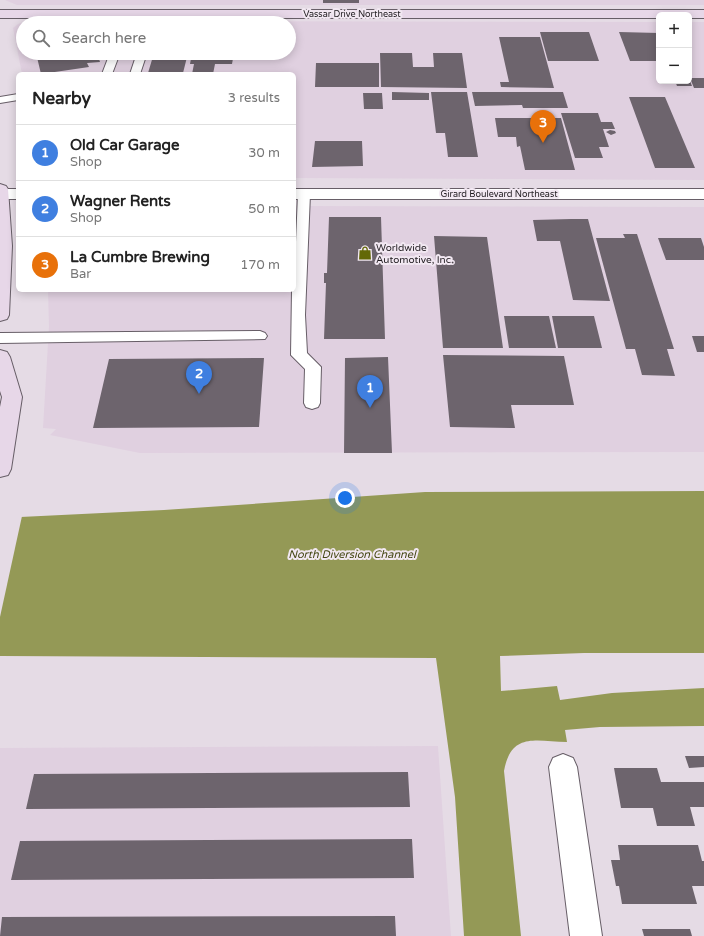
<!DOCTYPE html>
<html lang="en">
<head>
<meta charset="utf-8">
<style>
	:root { --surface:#fff; --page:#f2f2f2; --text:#222; --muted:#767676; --line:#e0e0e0; --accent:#111827 }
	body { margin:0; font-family:"Varela Round",sans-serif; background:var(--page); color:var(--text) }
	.controls { position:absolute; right:12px; top:12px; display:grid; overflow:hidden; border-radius:6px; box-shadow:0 2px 10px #0003 }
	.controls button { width:36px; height:36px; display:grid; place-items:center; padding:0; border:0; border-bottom:1px solid var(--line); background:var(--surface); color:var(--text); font:20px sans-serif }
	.you { position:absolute; left:345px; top:498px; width:14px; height:14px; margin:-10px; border:3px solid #fff; border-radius:50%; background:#1a73e8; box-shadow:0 0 0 6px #1a73e833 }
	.badge { display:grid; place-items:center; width:26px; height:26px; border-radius:50%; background:var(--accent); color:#fff; font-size:13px; font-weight:700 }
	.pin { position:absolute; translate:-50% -33px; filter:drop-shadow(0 1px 2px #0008) }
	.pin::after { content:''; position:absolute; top:21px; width:14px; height:12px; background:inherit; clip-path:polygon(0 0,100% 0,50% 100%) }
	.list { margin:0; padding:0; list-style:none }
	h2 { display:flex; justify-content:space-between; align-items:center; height:52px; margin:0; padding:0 16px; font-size:17px }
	h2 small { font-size:13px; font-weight:400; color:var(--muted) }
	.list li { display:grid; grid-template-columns:26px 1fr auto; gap:12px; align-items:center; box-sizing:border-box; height:56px; padding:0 16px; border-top:1px solid var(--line) }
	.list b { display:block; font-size:15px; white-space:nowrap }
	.list p { margin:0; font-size:13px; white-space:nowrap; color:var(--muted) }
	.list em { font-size:13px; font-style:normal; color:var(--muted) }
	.icon { flex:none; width:22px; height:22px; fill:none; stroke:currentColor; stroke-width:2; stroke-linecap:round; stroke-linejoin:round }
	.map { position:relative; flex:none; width:704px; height:936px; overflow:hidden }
	.search { position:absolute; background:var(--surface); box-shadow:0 2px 10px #0003; left:16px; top:16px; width:280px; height:44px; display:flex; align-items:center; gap:10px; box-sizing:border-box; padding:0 14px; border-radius:22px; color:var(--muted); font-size:15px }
	.panel { position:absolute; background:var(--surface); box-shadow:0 2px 10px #0003; left:16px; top:72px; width:280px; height:220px; border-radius:6px }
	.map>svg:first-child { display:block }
	.built { fill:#e0d0e0; fill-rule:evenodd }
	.water { fill:#949956 }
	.pier { fill:#e5dbe5 }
	.building { fill:#6d646d }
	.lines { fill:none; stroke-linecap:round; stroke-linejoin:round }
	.lane-casing { stroke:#675e67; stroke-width:2 }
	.street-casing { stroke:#675e67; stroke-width:2 }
	.secondary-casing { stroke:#675e67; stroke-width:2 }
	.lane { fill:#fff; fill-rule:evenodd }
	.street { fill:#fff; fill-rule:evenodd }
	.secondary { fill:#e7d7e8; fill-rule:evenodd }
	.labels { text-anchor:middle; stroke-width:4; stroke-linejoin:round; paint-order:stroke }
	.far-street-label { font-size:9px; fill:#1f1b1f; stroke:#f2e8f2 }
	.poi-label { font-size:10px; fill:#1f1b1f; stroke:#f2e8f2; text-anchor:start }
	.water-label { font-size:11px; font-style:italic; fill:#444713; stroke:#f2e8f2 }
</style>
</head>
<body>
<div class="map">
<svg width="704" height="936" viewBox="0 0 704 936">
	<rect width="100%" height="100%" fill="#e5dbe5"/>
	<path class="built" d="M5,0H704V5H17Z
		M27,21L659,22V81H689V22H704V180L294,178V74H22L13,28L18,24ZM23,23H289V53H23Z
		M294,206L704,207V452L140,453L50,435L56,429L43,428L49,326L48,290H294Z
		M438,746L451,936H0V748Z"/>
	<path class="water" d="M704,491V653H584L500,656L501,691L557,686L560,700L612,693L704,688V726L600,727L565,730L567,742C535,741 511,732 504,771L521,936H464L455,797L436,658L0,656V518L164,510L425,492Z"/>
	<path class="pier" d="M0,516H22L0,617Z"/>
	<path class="building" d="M323,0H359V3H323Z
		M540,32H589L599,61H548Z
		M619,32L659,33V61H630Z
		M499,37H540L554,88L501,87L500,82H509Z
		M36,53H97L100,62L87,63L89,67L41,74Z
		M154,53H188L183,73H148Z
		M192,53H234L232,64H215L213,74H192L194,64H190Z
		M380,53H412L413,67H434L433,53H462L467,88L381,87Z
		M316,63H379V87H315Z
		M690,78H704V88H694Z
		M675,81H690L692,86H677Z
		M392,92L429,93V100H392Z
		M431,92H467L478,157H448L445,133H436Z
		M472,92H563L568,108H523L522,105L475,106Z
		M363,93H382L383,109H364Z
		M629,97H665L695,168H655Z
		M561,113H598L601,122H612L615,129H603L609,147H599L603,158H575Z
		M495,118H561L575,170H525L520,146L517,147L516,137H498Z
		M610,130L615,131L616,133L611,135L606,132Z
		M315,141H362L363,166L312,167Z
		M329,217H381L385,339H324L326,283H324V273H327Z
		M571,219H588L610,301L573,300L560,241H537L533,220Z
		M623,234H637L674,349H667L675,376L642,375L635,349H626L596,238H625Z
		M434,236L487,237L503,348H443Z
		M658,238H701L704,247V260H666Z
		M504,316H549L556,348H509Z
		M552,316H594L602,348H558Z
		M692,336H704V352H697Z
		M443,355L564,356L574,405H511L515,428L450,427Z
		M388,357L392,453H344L345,358Z
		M264,358L259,427L93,428L109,359Z
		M685,756H704V767L689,768Z
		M614,768H657L661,782H704V807H690L695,826H657L653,808H621Z
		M408,772L410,807L26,809L34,774Z
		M412,839L414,878L11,880L20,841Z
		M618,845H698L702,861H704V886H692L697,904H622L619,886H616L611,860H620Z
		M395,916L396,936H0L2,917Z
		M642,929H690L692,936H644Z"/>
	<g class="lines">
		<g class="lane-casing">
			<path id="lane" d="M128,11L133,14L130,23H120L123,14Z
				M154,11L159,14L157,23H147L149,14Z
				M110,53H120L112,74H102Z
				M137,53H147L140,74H130Z
				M18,94V100L0,103V97Z
				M304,190L310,194L305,315L307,353L321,367L320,403L318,407L312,409L306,407L304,403L305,369L291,355L292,290H294L298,194Z
				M260,331L265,333L267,336L265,339L0,343V333Z"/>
		</g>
		<g class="street-casing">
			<path id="street" d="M0,189H18V199H0Z
				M294,189H704V199H294Z
				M563,754L573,758L577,767L602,936H570L549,767L553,758Z"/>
		</g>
		<g class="secondary-casing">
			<path id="secondary" d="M0,10H704V18H689V15H659V18H0Z
				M0,184L6,186L8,189L12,246L9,315L7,319L0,321Z
				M0,350L7,352L10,357L22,397L11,469L8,475L0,477V407L2,397L0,391Z"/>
		</g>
		<use href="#lane" class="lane"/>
		<use href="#street" class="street"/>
		<use href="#secondary" class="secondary"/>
	</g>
	<defs>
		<g id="shop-bare" transform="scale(1.08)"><path d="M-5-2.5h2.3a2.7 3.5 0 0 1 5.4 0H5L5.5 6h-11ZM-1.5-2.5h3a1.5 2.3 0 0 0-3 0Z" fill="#636806" stroke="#f2e8f2" stroke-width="2.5" paint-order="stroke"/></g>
	</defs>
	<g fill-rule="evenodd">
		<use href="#shop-bare" x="365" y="253"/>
	</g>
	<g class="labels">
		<g class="far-street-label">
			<text x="352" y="17">Vassar Drive Northeast</text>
			<text x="499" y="197">Girard Boulevard Northeast</text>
		</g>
		<g class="poi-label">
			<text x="376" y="251">Worldwide<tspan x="376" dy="12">Automotive, Inc.</tspan></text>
		</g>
		<g class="water-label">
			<text x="352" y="558">North Diversion Channel</text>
		</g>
	</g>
</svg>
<div class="controls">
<button>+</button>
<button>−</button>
</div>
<div class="you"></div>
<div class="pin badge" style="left:370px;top:408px;background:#3f7fe0">1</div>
<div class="pin badge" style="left:199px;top:394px;background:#3f7fe0">2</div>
<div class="pin badge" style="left:543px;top:143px;background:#e8710a">3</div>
<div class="search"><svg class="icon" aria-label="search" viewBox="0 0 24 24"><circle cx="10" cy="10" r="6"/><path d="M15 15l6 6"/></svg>Search here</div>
<section class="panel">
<h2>Nearby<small>3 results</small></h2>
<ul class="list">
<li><span class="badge" style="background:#3f7fe0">1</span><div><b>Old Car Garage</b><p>Shop</p></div><em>30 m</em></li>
<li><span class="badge" style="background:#3f7fe0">2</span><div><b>Wagner Rents</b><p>Shop</p></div><em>50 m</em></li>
<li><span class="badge" style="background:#e8710a">3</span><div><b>La Cumbre Brewing</b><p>Bar</p></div><em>170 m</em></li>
</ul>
</section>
</div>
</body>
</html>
